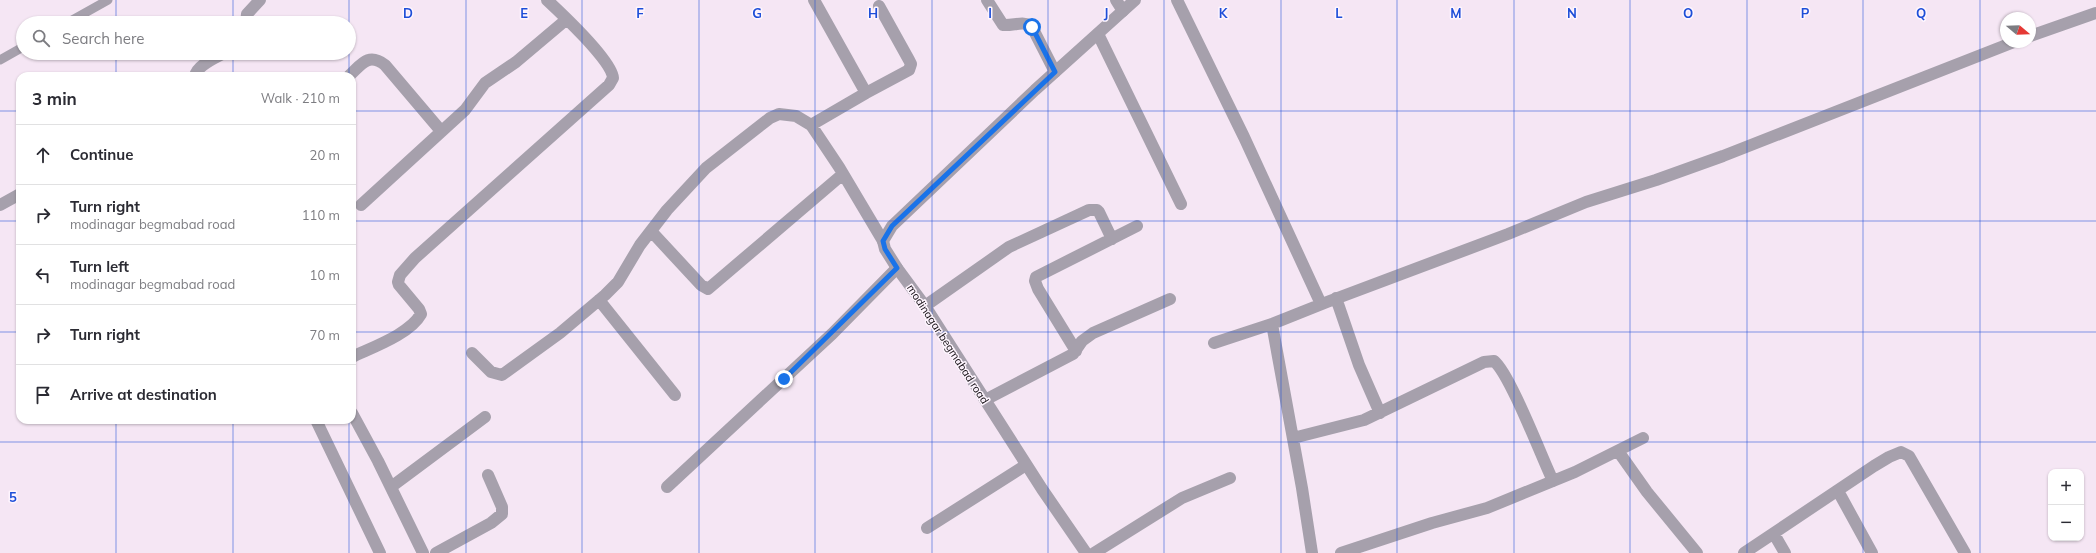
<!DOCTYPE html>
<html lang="en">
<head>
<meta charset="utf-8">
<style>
	:root { --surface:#fff; --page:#f2f2f3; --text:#2b2b33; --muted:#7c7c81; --line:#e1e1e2 }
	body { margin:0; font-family:Mulish,sans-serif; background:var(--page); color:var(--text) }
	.controls { position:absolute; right:12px; bottom:12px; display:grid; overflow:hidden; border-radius:8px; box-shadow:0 1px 3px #0004 }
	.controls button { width:36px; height:36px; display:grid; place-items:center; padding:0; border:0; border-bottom:1px solid var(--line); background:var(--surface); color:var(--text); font:20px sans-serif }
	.compass { position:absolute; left:2000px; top:12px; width:36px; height:36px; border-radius:50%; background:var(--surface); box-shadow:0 1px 3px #0004; rotate:109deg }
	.stop { position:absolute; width:12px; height:12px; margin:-9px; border:3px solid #1a73e8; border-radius:50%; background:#fff }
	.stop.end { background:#1a73e8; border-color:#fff; box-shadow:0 1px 4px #0008 }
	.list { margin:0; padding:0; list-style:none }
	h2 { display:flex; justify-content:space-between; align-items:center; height:52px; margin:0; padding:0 16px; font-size:17px }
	h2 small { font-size:13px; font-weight:400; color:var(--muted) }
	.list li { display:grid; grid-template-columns:26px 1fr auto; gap:12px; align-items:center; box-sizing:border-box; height:60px; padding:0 16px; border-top:1px solid var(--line) }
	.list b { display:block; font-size:15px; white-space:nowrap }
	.list p { margin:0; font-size:13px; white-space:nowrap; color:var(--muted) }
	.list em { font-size:13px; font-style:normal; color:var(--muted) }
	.icon { flex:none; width:22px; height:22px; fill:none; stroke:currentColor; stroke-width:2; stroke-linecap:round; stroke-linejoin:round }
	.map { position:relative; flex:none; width:2096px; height:553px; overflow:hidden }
	.search { position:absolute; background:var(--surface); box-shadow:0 1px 3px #0004; left:16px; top:16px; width:340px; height:44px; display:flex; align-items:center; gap:10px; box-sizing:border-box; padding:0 14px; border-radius:22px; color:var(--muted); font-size:15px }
	.panel { position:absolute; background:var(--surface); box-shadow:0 1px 3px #0004; left:16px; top:72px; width:340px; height:352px; border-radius:12px }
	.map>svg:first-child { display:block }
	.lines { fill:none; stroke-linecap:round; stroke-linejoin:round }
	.service { stroke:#a6a0ac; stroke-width:9 }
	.minor { stroke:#a6a0ac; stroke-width:12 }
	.tertiary { stroke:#a6a0ac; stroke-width:12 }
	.route { stroke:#1a73e8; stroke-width:5 }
	.grid { fill:none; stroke:#1d4ed8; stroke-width:1; stroke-opacity:0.55 }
	.labels { text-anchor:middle; stroke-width:3; stroke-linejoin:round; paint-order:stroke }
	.street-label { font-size:11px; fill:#151015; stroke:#fef5fe }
	.grid-label { font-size:13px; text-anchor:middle; font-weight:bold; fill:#1d4ed8; stroke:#fef5fe; stroke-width:3; stroke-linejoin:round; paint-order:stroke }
</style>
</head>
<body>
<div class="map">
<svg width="2096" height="553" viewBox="0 0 2096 553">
	<rect width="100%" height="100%" fill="#f5e6f4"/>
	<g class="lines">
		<path class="service" d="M67,23L108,0
			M0,60L23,47"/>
		<path class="minor" d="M814,0L866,93
			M987,0L1003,25C1014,26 1024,20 1032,27L1055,72
			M1116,0L1123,11
			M1177,0L1244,137L1321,304
			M246,23L247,14L260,0
			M1098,34L1181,204
			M2030,36L2096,13
			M195,76C197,65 215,58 224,53
			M349,76C361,65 368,52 385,65L441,131
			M811,125L866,93L909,70L911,64L909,60L879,6
			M0,205L20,194
			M361,205L465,110L485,83L516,62L567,19
			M651,231L701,285L708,289L843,174
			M1336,298L1359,365L1380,413
			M599,300L675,395
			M925,306L1009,247L1089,210H1097L1099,212L1112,239
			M1272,324L1302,488L1312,553
			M1214,343L1272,324L1327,302L1508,234L1586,202L1656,180L1723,156L2014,42
			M1076,351L1038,289L1035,281L1036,277L1137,226
			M472,353L491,372L502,375L560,333L605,295L618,282L640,245L667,210L706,168L770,118L779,114L796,116L811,125L839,167L883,241
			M352,357C373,347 410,334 421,314L419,309L399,285L398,282L400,275L415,258L609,85L613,78C612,61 561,13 547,0
			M985,400L1073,354L1082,341L1093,333L1170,299
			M352,413L378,461L423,553
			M316,420L380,553
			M1293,438L1364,420L1484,362L1494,361C1510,374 1542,458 1553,481
			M1618,451L1647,492L1697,553
			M391,487L485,417
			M667,487L832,334L897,268
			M1838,491L1872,553
			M927,528L1026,465
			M1774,534L1785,553
			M436,553L491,523L502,514V507L488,475
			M1094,553L1182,498L1230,478
			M1341,553L1432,523L1487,508L1575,472L1643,438
			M1744,553L1874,466L1889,457L1901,452L1909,456L1965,553"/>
		<path class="tertiary" d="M1086,553L1042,489L925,306L897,268L885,249L883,241L892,226L1035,90L1135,0"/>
	</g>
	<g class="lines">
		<path class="route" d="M784,379L897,268L885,249L883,241L892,226L1055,72L1032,27"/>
	</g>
	<path class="grid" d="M116,0V23M233,0V23M349,0V76M466,0V553M582,0V553M699,0V553M815,0V553M932,0V553M1048,0V553M1164,0V553M1281,0V553M1397,0V553M1514,0V553M1630,0V553M1747,0V553M1863,0V553M1980,0V553M116,53V76M233,53V76M0,111H20M352,111H2096M0,221H20M352,221H2096M0,332H20M352,332H2096M116,420V553M233,420V553M349,420V553M0,442H2096"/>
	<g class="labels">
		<g class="street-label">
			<text transform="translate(948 344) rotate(57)" y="4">modinagar begmabad road</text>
		</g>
	</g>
	<g class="grid-label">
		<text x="408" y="18">D</text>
		<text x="524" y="18">E</text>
		<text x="640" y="18">F</text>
		<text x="757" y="18">G</text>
		<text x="873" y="18">H</text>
		<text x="990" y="18">I</text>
		<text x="1106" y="18">J</text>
		<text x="1223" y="18">K</text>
		<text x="1339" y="18">L</text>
		<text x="1456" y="18">M</text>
		<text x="1572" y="18">N</text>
		<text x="1688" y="18">O</text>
		<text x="1805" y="18">P</text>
		<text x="1921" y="18">Q</text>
		<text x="13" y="502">5</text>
	</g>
</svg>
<div class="controls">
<button>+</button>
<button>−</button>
</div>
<svg class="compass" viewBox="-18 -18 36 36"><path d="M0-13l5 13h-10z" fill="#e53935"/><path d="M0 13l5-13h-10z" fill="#7c7c81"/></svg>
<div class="stop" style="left:1032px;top:27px"></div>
<div class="stop end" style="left:784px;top:379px"></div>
<div class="search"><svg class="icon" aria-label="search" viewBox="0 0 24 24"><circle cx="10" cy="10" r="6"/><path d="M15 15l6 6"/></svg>Search here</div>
<section class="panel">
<h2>3 min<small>Walk · 210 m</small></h2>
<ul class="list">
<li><svg class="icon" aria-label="ahead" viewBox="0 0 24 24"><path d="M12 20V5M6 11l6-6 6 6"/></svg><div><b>Continue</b></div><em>20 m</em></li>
<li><svg class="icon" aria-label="right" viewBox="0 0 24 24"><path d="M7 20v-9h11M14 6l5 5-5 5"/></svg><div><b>Turn right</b><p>modinagar begmabad road</p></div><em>110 m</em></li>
<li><svg class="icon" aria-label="left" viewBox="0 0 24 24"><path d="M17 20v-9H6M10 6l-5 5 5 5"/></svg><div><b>Turn left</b><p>modinagar begmabad road</p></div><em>10 m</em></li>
<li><svg class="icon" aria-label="right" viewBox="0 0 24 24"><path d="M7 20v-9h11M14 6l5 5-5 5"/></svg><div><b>Turn right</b></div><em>70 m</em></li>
<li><svg class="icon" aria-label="arrive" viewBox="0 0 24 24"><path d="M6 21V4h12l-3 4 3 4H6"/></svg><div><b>Arrive at destination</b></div></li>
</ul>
</section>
</div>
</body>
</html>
